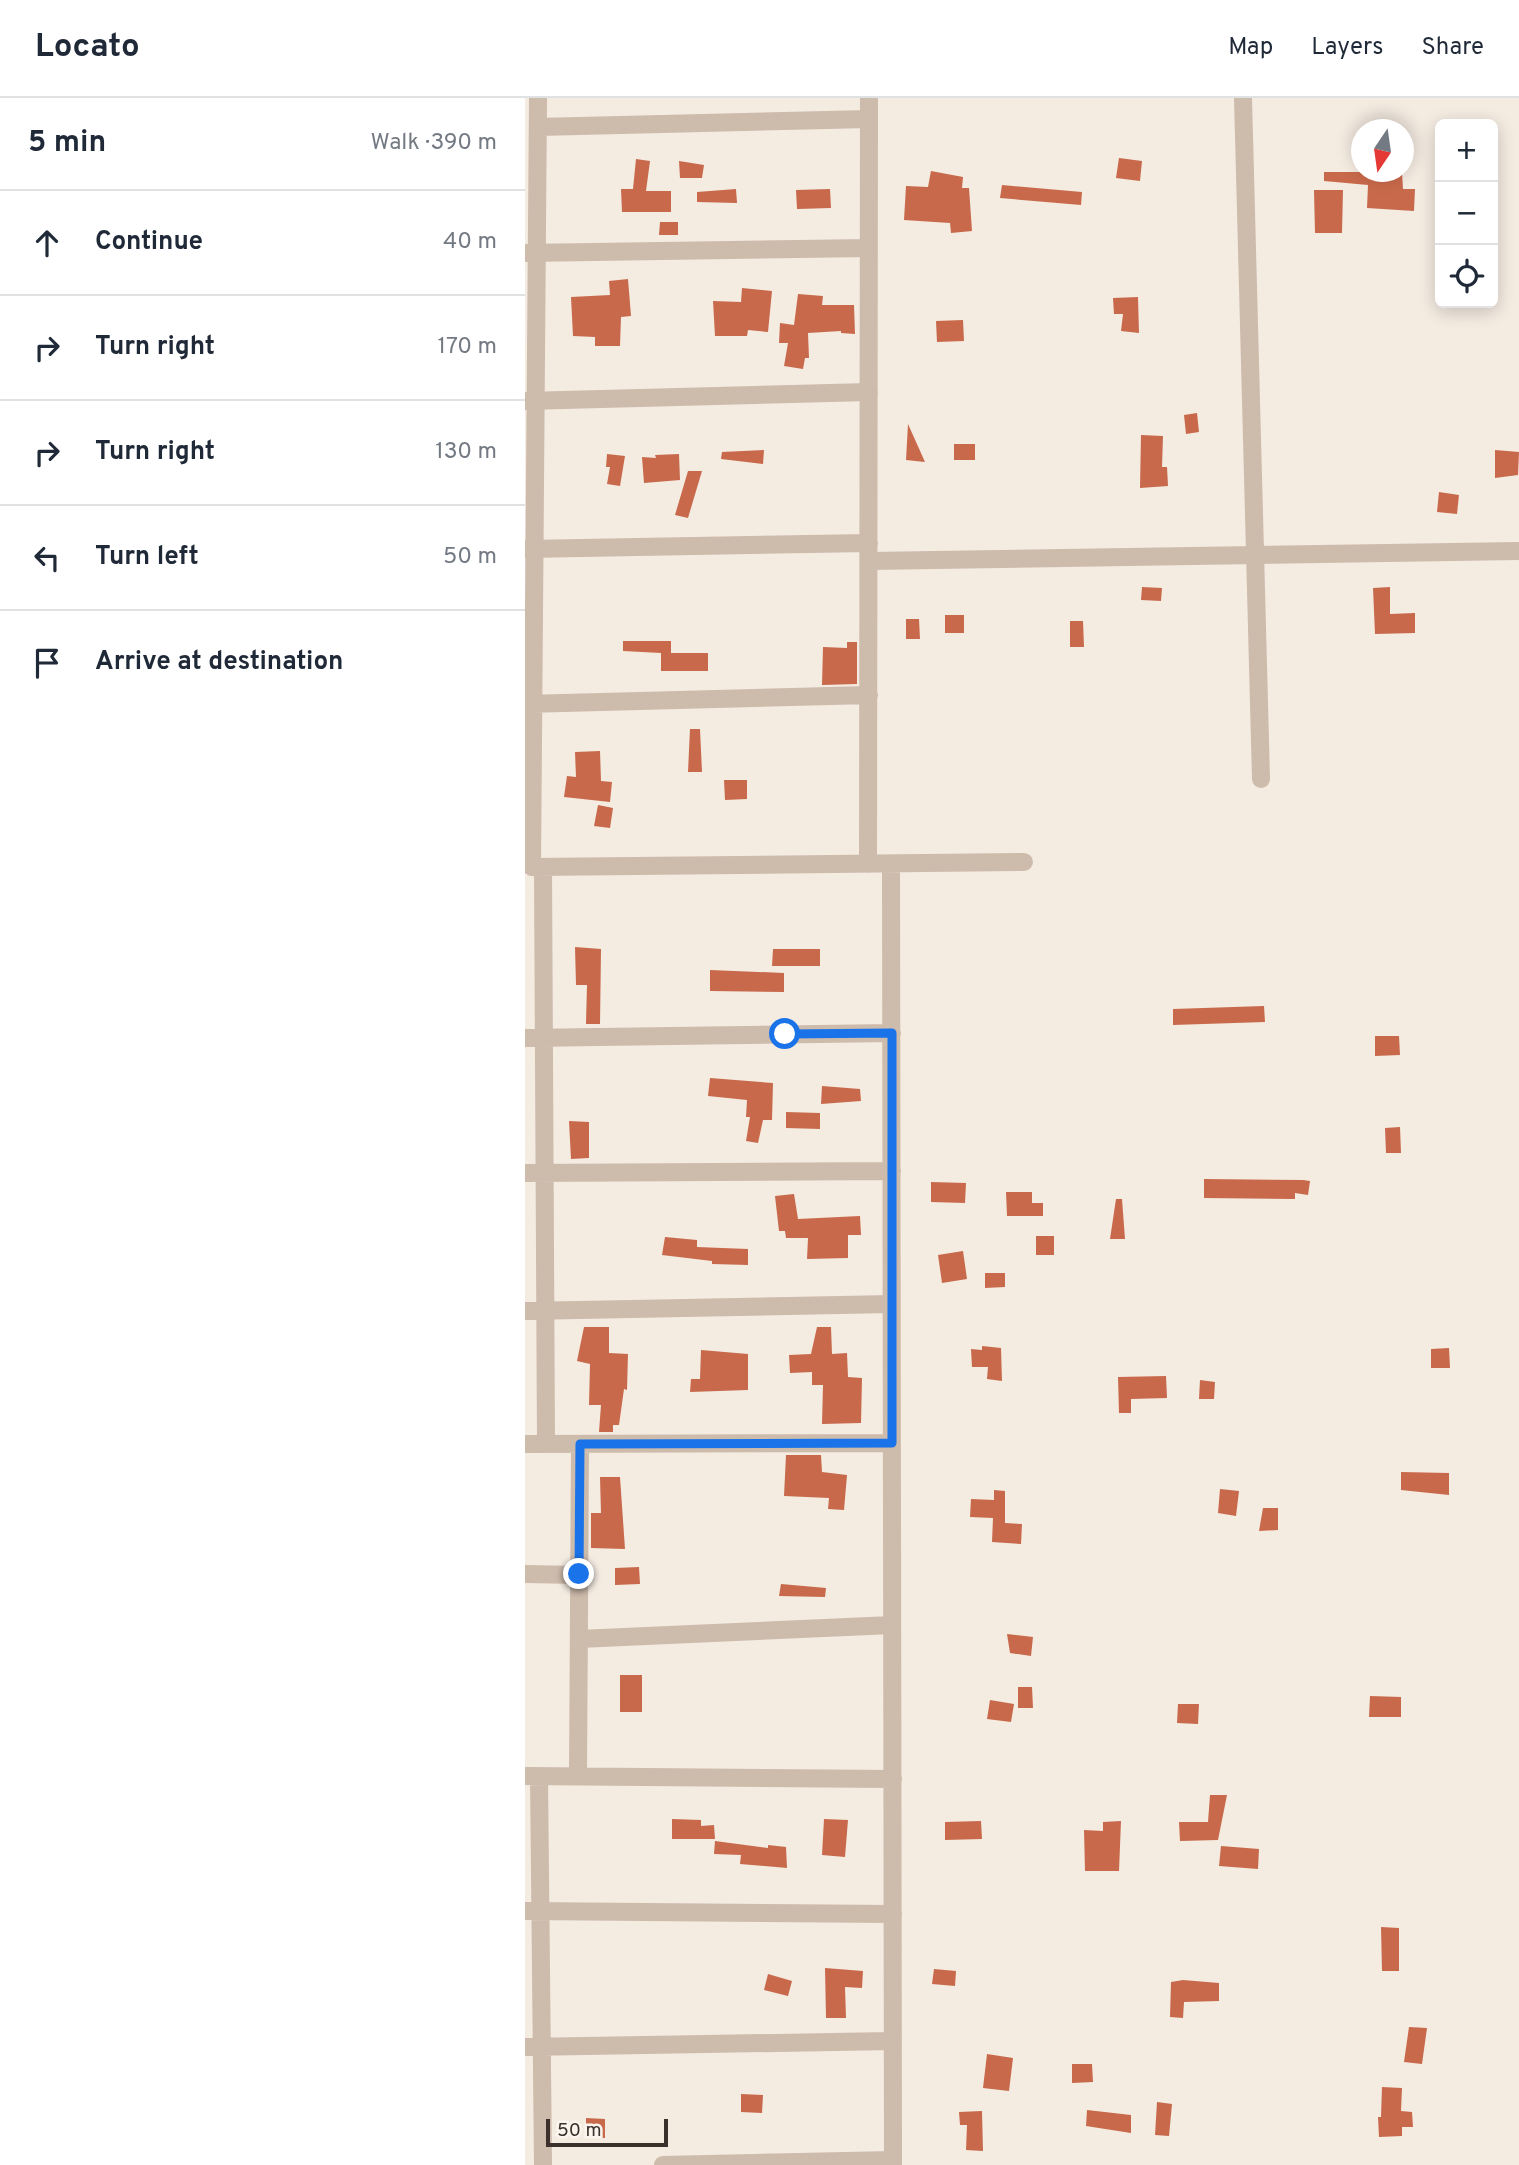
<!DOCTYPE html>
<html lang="en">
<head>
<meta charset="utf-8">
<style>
	:root { --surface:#fff; --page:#f2f2f3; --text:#1f2937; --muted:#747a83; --line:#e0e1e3 }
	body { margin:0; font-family:Overpass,sans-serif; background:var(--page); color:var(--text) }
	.controls { position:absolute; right:21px; top:21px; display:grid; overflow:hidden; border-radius:10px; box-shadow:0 4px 18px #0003 }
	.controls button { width:63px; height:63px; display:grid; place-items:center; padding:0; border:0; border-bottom:2px solid var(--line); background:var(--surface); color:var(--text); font:35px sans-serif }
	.compass { position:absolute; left:826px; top:21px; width:63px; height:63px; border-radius:50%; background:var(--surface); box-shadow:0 4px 18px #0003; rotate:193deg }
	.scale { position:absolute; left:21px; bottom:18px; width:122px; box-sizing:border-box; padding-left:7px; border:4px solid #3b302b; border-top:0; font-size:19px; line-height:24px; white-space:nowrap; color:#3b302b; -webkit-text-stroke:5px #fbf5ee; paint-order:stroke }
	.stop { position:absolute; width:21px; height:21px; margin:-16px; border:5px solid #1a73e8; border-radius:50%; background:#fff }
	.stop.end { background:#1a73e8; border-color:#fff; box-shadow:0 2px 7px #0008 }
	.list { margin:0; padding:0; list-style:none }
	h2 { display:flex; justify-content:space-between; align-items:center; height:91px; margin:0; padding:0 28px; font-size:30px }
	h2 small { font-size:23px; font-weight:400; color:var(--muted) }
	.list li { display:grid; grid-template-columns:46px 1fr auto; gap:21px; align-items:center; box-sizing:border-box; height:105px; padding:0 28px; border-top:2px solid var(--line) }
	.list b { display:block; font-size:26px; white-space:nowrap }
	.list em { font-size:23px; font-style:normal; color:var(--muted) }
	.icon { flex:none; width:38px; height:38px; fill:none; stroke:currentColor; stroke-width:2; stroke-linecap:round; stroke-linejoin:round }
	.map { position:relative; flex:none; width:994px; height:2067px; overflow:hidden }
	header { display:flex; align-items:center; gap:42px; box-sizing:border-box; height:98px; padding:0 35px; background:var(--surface); border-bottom:2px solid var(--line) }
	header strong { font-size:33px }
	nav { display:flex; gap:38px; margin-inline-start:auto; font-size:24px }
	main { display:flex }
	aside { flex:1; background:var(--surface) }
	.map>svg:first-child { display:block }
	.building { fill:#c8694b }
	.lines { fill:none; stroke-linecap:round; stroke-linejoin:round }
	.minor { stroke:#cdbbac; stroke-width:18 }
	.route { stroke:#1a73e8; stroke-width:9 }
</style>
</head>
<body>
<header>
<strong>Locato</strong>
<nav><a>Map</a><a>Layers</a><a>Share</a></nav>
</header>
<main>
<aside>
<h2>5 min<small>Walk · 390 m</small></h2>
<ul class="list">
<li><svg class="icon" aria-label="ahead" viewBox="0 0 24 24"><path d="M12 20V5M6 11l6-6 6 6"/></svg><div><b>Continue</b></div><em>40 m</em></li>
<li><svg class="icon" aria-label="right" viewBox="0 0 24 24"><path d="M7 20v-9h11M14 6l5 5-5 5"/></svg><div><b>Turn right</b></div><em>170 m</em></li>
<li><svg class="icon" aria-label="right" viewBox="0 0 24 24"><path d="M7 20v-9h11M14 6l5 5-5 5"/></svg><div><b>Turn right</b></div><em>130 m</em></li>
<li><svg class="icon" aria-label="left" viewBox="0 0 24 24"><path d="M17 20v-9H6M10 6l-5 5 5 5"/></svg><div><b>Turn left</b></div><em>50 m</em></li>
<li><svg class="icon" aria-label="arrive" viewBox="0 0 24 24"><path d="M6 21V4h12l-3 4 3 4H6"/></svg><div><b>Arrive at destination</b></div></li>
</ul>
</aside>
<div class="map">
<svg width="994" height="2067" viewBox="0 0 994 2067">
	<rect width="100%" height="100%" fill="#f4ebe1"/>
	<path class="building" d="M594,60L617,63L615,83L591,80Z
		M111,61L125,63L121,93H146V114H97L96,91H108Z
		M154,63L179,67L177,80H155Z
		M406,73L438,79L437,90H444L447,133L426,135L425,125L379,122L381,88L403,89Z
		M799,74H877L878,91H890L889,113L842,110L843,87L799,83Z
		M477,87L557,94L556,107L475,100Z
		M211,91L212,105L172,104V94Z
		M305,91L306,110L272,111L271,92Z
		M789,92H818L817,135H790Z
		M135,124H153V137H134Z
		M103,181L106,218L96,219L95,248H70V239L48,238L46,199L85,197L84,183Z
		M217,190L247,193L243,234L223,232L222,238H190L188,203L216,204Z
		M273,196L298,198L297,207H329L330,236L316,235V233L283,235L284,260H280L278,271L259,268L263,245H254L255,225L269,227Z
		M613,199L614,235L596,233L598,216H589L588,200Z
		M438,222L439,243L412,244L411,223Z
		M672,315L674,334L661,336L659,317Z
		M383,326L400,364L381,362Z
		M616,337L638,338L637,369H642L643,388L615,390Z
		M429,346H450V362H429Z
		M239,352L238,366L196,361L197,354Z
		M970,352L994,354L993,377L970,380Z
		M82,356L100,358L95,388L82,386L85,369H81Z
		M154,356L155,382L119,385L117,359L131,360L130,357Z
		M163,373H177L163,420L150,417Z
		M914,394L934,397L932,416L912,414Z
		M617,489L637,490L636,503L616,502Z
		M865,489V516L890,515V535L850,536L848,490Z
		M420,517H439V535H420Z
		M381,521H394L395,541H381Z
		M545,523H558L559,549H545Z
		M98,543H146V555H183V573H136V555L98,553Z
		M322,544H332V586L297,587L298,549L322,550Z
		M165,631H175L177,674H163Z
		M75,653L76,683L87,684L85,704L39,699L42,678L51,679L50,654Z
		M199,682H222V701L200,702Z
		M73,707L88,710L85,730L69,728Z
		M50,849L76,851L75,926H61L62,887H51Z
		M248,851H295V868H247Z
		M185,872L259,875V894L185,893Z
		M739,908L740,924L648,927V911Z
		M850,938H874L875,957L850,958Z
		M185,980L248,985L247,1022H238L233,1045L221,1043L225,1019H221L222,1002L183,998Z
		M297,988L335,991L336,1003L296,1006Z
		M261,1014L295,1015V1031L261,1030Z
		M44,1023L64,1024V1060L46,1061Z
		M875,1029L876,1055H861L860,1030Z
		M679,1081L778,1082L785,1083L783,1097L770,1095V1101L679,1100Z
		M406,1084L441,1085L440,1105L406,1104Z
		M481,1094H507V1105H518V1118H482Z
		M269,1096L273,1121L335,1118L336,1137H323V1160L282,1161L283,1140H261L260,1133H254L250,1098Z
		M591,1101H597L600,1141H585Z
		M511,1138H529V1157H511Z
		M140,1139L172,1142V1149L223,1151V1167L187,1166V1163L137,1157Z
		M438,1153L442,1181L417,1185L413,1157Z
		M460,1175H480V1189L460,1190Z
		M59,1229H84V1255L103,1256L102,1292L99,1291L94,1327H88V1334H74L76,1307H64L65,1266L52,1263Z
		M292,1229H306L307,1256L322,1255L323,1279L337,1280L336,1325L297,1326L298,1287H287V1274L265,1275L264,1257L286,1256Z
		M457,1248L476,1250L477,1283L462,1281L463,1269H447L446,1251L457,1252Z
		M924,1250L925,1270H906V1251Z
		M176,1252L223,1256V1292L165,1294L166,1281H175Z
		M641,1278L642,1300L606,1301V1315H594L593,1279Z
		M675,1282L690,1284L689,1301H674Z
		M261,1357H296L297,1374L322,1377L319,1412L303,1411L304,1400L259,1398Z
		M876,1374L924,1375V1397L876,1392Z
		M75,1379H95L100,1451L66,1450V1415H76Z
		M695,1391L714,1393L711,1418L693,1415Z
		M469,1392L480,1393V1425L497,1426L496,1446L467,1444L468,1420L445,1419L446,1401L469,1402Z
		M738,1410H753V1432L734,1433Z
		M114,1469L115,1486L90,1487V1470Z
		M256,1486L301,1490L300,1499L254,1498Z
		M482,1536L508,1539L506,1558L485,1555Z
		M95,1577H117V1614H95Z
		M493,1589H507L508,1610H493Z
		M845,1598L876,1599V1619H844Z
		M465,1602L489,1606L486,1624L462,1621Z
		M653,1606H674L673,1626L652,1625Z
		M685,1697H702L693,1742L655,1743L654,1724H683Z
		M147,1721L176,1722V1728L189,1727L190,1741H147Z
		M299,1721L323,1722L320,1759L297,1757Z
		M456,1723L457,1741L420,1742V1724Z
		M596,1723L594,1773H560L559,1732L578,1733V1724Z
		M190,1743L243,1750V1747L261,1749L262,1770L215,1766L216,1757L189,1756Z
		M696,1748L734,1751L733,1771L694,1768Z
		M856,1829L874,1830V1873H857Z
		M300,1870L338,1873L337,1890L320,1889L321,1920H301Z
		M409,1871L431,1873L430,1888L407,1886Z
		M243,1876L267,1883L263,1898L239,1892Z
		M658,1882L694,1885V1903L659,1904L658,1920L645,1919L646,1884Z
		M884,1929L902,1930L897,1966L879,1964Z
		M462,1956L488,1960L484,1993L458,1990Z
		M547,1966H567L568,1984L547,1985Z
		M857,1989L877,1990L876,2013L887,2014L888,2029H877V2038L854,2039L853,2019H856Z
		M216,1996L238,1997L237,2015L216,2014Z
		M632,2004L647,2006L644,2038L630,2037Z
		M562,2012L606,2017V2035L561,2028Z
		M457,2013L458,2053L441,2052L442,2027H435L434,2014Z
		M61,2020L80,2021V2040H61Z"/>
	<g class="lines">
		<path class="minor" d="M718,0L736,681
			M13,29L344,21
			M0,155L344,150
			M0,303L344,294
			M0,451L344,445
			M344,463L994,453
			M0,606L344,597
			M343,766L344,0
			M366,766L368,2067
			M7,769L13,0
			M7,769L499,764
			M18,769L21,1346
			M0,940L367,935
			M0,1075L367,1073
			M0,1213L367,1206
			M0,1346L367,1345
			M0,1476L54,1477
			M54,1541L367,1527
			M0,1678L368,1681
			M14,1678L18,2067
			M53,1678L55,1346
			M0,1813L368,1816
			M0,1949L368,1943
			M138,2067L368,2062"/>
	</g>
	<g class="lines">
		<path class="route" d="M54,1476L55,1346L367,1345V935L260,936"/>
	</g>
</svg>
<div class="controls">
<button>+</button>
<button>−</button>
<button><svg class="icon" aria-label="locate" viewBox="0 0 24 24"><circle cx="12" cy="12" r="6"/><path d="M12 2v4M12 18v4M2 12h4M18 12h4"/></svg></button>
</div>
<svg class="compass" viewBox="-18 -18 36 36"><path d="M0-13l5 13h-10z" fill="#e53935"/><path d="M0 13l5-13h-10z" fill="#747a83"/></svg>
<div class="scale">50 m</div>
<div class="stop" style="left:260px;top:936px"></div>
<div class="stop end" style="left:54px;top:1476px"></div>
</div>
</main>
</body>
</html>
